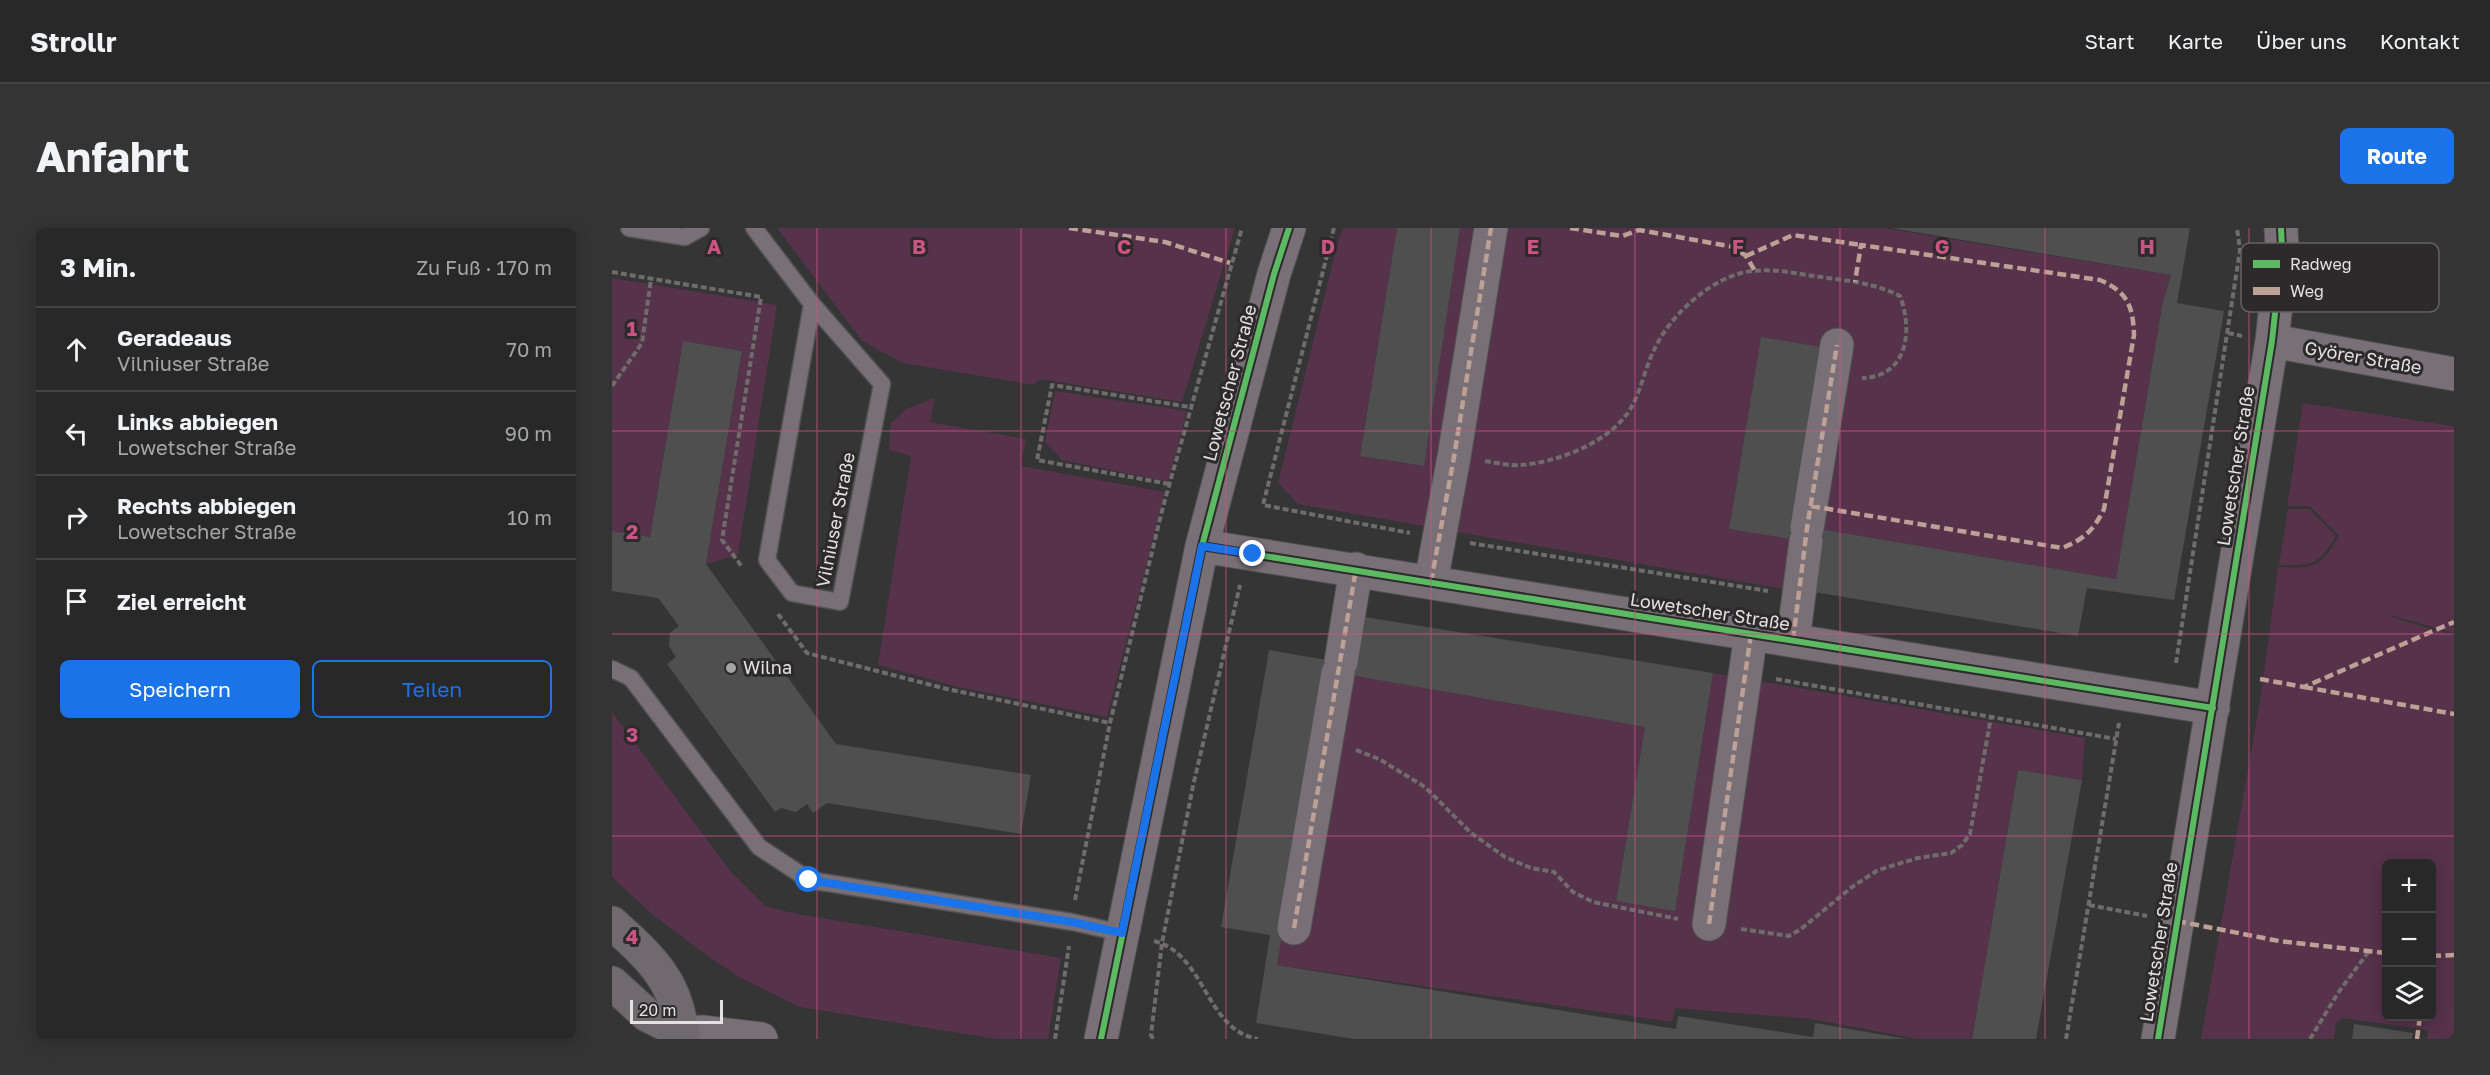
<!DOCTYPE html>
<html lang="de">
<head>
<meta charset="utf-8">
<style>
	:root { --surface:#282828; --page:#343434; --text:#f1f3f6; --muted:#a5a6a8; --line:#444445; --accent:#1a73e8 }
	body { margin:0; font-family:"Golos Text",sans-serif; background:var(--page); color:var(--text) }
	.controls { position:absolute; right:18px; bottom:18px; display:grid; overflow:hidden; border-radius:9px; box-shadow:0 3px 15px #0003 }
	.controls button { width:54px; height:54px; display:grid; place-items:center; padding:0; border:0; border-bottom:2px solid var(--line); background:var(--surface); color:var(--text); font:30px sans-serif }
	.scale { position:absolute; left:18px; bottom:15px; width:93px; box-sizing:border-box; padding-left:6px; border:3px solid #e3e1e2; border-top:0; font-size:16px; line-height:21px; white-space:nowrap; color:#e3e1e2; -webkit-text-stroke:4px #2c2a2b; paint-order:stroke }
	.stop { position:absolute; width:18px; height:18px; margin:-14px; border:4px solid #1a73e8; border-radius:50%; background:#fff }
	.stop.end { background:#1a73e8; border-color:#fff; box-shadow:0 2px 6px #0008 }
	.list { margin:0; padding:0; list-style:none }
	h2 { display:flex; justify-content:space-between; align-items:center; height:78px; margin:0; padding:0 24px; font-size:26px }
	h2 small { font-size:20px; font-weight:400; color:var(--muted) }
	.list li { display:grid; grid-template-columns:39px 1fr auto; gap:18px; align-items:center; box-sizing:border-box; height:84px; padding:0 24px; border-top:2px solid var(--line) }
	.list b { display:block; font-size:22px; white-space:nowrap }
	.list p { margin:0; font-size:20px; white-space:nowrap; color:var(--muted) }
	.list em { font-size:20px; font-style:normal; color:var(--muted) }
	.actions { display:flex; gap:12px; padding:18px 24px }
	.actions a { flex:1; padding:14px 0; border:2px solid var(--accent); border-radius:9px; text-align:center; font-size:21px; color:var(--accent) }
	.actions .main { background:var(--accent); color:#fff }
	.icon { flex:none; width:33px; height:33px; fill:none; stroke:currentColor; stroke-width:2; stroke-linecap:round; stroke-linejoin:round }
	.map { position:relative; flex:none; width:1842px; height:811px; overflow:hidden; border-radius:9px }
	header { display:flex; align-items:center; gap:36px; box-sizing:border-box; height:84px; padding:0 30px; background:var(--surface); border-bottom:2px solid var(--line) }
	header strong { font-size:28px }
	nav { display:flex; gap:33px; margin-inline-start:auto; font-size:21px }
	.intro { display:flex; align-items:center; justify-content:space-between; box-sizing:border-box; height:144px; padding:0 36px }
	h1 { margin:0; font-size:42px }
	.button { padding:15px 27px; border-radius:9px; background:var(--accent); color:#fff; font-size:21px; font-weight:700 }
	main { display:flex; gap:36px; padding:0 36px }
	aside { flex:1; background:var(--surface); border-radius:9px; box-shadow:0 3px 15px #0003 }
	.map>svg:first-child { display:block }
	.green { fill:#56324b; fill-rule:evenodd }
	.building { fill:#4f4f4f }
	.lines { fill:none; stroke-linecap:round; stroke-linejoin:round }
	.lane-casing { stroke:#515151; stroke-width:19 }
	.street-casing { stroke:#515151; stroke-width:35 }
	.secondary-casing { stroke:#515151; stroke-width:35 }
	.path { stroke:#706c6e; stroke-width:4; stroke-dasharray:6 3; stroke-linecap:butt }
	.lane { stroke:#787076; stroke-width:16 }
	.street { stroke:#787076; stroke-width:33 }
	.secondary { stroke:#706a6e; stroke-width:33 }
	.quiet { stroke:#bda197; stroke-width:4.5; stroke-dasharray:9 4.5; stroke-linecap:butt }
	.cycleway-casing { stroke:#2c2a2b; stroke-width:10 }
	.cycleway { stroke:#5cba63; stroke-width:6 }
	.route { stroke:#1a73e8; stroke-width:8 }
	.grid { fill:none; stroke:#cc5484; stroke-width:1.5; stroke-opacity:0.55 }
	.poi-dot { fill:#a6a5a5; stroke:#2c2a2b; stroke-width:2 }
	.labels { text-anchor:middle; stroke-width:6; stroke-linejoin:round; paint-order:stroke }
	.street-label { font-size:18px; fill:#e3e1e2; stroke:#2c2a2b }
	.poi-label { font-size:18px; fill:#e3e1e2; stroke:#2c2a2b; text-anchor:start }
	.key { fill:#2c2a2b; stroke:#636162; stroke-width:1.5 }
	.key-label { font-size:16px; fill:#e3e1e2 }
	.grid-label { font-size:20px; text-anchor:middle; font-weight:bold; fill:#cc5484; stroke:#2c2a2b; stroke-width:6; stroke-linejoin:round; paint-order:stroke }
</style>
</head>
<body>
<header>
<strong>Strollr</strong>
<nav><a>Start</a><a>Karte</a><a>Über uns</a><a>Kontakt</a></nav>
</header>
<div class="intro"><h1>Anfahrt</h1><a class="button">Route</a></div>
<main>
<aside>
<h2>3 Min.<small>Zu Fuß · 170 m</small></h2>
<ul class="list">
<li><svg class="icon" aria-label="ahead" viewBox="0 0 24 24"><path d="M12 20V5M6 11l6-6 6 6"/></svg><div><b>Geradeaus</b><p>Vilniuser Straße</p></div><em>70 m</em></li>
<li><svg class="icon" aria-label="left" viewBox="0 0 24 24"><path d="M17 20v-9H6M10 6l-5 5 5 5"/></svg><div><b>Links abbiegen</b><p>Lowetscher Straße</p></div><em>90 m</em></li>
<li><svg class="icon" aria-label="right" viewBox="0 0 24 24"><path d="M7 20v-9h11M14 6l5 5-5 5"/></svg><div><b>Rechts abbiegen</b><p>Lowetscher Straße</p></div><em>10 m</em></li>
<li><svg class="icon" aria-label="arrive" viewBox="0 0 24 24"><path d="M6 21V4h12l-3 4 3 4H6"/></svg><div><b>Ziel erreicht</b></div></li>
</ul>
<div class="actions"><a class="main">Speichern</a><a>Teilen</a></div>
</aside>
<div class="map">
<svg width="1842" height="811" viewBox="0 0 1842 811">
	<rect width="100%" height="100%" fill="#353535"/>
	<path class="green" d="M165,0H623L570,174L428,151L422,157L291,135L250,113Z
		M732,0H785L748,228L811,238L848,0H1271L1559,47L1551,73L1504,351L1207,301L1149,110L1117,301L1178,311L1171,361L686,276L666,255L727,9Z
		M0,50L165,77L126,327L94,336L130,123L71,113L38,309L0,303Z
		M443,163L575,183L556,254L450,232L433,214Z
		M323,170L318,194L414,211L409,238L553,264L495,489L346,459L266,437L299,228L277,222L279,195L296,180Z
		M1691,175L1841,198L1842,201V405L1774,386L1791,393L1842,407V811H1815L1816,803L1810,801L1730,790L1724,795L1722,811H1589L1649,467L1666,339C1702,341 1708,340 1727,308L1698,278H1675ZM1774,636H1820V788H1774Z
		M1676,281H1697L1724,308C1706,338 1701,338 1667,337Z
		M715,443L1033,499L1004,672L1063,682L1101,445L1473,510L1470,552L1406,542L1360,811H1306L1199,791L1063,780L1060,794L665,737Z
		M0,484L119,644L153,678L185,686L449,730L436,811H384L188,779L127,749L103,733L42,688L0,649Z"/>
	<path class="building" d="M785,0H848L812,238L748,228Z
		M1279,0H1578L1565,75L1612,83L1562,372L1475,360L1466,408L1196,363L1204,315L1117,301L1149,109L1209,119L1207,301L1504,351L1551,73L1559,47Z
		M71,113L130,123L94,336L224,516L419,547L409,606L215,575L201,585L195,576L184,584L169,580L163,584L55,436L64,429L57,418L58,405L67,398L46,370L0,363V303L38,309Z
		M753,389L1101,445L1063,683L1004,673L1033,499L715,443L665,737L1064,801L1066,788L1201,809L1203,795L1295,811H742L644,795L658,707L609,699L657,422L744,437Z
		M1406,542L1470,552L1424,811H1360Z
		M1742,796L1801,805L1800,811H1740Z"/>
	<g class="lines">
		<g class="lane-casing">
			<path id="lane" d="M17,0L73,9L89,0
				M142,0L200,76L270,156L228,374L180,365L155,332L200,76
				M0,441L19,450L147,619L197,652L460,694L510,705"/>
		</g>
		<g class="street-casing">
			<path id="street" d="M1660,113L1842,146
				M1195,300L1225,117
				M590,318L1601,480
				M819,354L842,229L879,0
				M1181,412L1194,313
				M729,434L744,341
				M1097,696L1139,406
				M682,700L726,445
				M71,805L91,804L149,811
				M489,811L590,318L662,46L677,0
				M1546,811L1660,113L1670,21L1669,0"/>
		</g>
		<g class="secondary-casing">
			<path id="secondary" d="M0,695C40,731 66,754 71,811
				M0,755L35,787L71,805"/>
		</g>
		<path class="path" d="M722,0L651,277L798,305
			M0,44L149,69L110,312L131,340
			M1616,105L1630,108
			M0,158L30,115L39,51
			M873,233C885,235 898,238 909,237C946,234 996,215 1017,183C1029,165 1033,139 1043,120C1059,86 1102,47 1140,43C1159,41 1177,44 1195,47C1226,52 1259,53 1288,68C1301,102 1296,149 1250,150
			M557,256L425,232L440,157L578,179
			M858,315L1156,363
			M166,386L195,425L335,461L498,495
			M1564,435L1628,22L1625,0
			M1164,451L1504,511
			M744,522L767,531L813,559L859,605L893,629L919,640L942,644L961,664L981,674L1066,691
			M463,672L498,495L551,279L630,0
			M1477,677L1535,688
			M1129,701L1177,708L1189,701L1240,659L1266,642L1306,630L1339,625L1350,617L1358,606L1379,489
			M542,713C594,726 593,802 646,811
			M443,811L457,718
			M541,811L539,807L550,715L581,558L628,357
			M1454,811L1507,495
			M1698,811L1726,765L1757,723"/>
		<use href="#lane" class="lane"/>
		<use href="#street" class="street"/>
		<use href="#secondary" class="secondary"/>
		<path class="quiet" d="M457,0L553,14L618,35
			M958,0L1010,8L1027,2L1122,19L1134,28L1143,43
			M1134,28L1181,7L1249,17
			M1199,278L1450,320C1471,312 1482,302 1492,281L1522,107C1521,77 1515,64 1488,52L1249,17L1243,54
			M819,354L842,229L879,0
			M1181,412L1195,300L1225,117
			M1648,451L1692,459L1842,394
			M1692,459L1842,486
			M1565,693L1667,713L1774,725
			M1097,696L1139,406
			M682,700L744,341
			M1820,728L1842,727
			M1805,811L1808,788"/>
		<g class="cycleway-casing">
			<path id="cycleway" d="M590,318L1601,480
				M489,811L590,318L662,46L677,0
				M1546,811L1660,113L1670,21L1669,0"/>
		</g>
		<use href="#cycleway" class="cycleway"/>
	</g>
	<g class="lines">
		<path class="route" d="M197,652L460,694L510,705L590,318L641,326"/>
	</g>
	<path class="grid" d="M205,0V811M409,0V811M614,0V811M819,0V811M1023,0V811M1228,0V811M1433,0V811M1637,0V811M0,203H1842M0,406H1842M0,608H1842"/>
	<circle class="poi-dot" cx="119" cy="440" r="6"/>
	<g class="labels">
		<g class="street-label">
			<text transform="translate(1751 130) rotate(10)" y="6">Györer Straße</text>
			<text transform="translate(618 155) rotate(-75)" y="6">Lowetscher Straße</text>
			<text transform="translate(1624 238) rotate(-81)" y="6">Lowetscher Straße</text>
			<text transform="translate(224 292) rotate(-79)" y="6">Vilniuser Straße</text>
			<text transform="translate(1098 384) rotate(9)" y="6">Lowetscher Straße</text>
			<text transform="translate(1547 714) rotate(-81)" y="6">Lowetscher Straße</text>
		</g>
		<g class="poi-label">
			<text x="131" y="446">Wilna</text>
		</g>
	</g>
	<rect x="1629" y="15" width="198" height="69" rx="9" class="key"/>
	<rect x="1641" y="32" width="27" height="8" fill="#5cba63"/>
	<rect x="1641" y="59" width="27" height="8" fill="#bda197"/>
	<g class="key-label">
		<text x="1678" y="42">Radweg</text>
		<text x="1678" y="69">Weg</text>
	</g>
	<g class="grid-label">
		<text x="102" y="26">A</text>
		<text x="307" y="26">B</text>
		<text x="512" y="26">C</text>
		<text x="716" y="26">D</text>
		<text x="921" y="26">E</text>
		<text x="1126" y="26">F</text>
		<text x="1330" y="26">G</text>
		<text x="1535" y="26">H</text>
		<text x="20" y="108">1</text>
		<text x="20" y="311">2</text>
		<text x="20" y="514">3</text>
		<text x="20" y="716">4</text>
	</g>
</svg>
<div class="controls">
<button>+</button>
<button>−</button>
<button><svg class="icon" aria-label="layers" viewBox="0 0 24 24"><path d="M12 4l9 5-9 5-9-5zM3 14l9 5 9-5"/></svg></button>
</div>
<div class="scale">20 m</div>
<div class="stop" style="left:197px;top:652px"></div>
<div class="stop end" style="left:641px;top:326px"></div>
</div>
</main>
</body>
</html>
